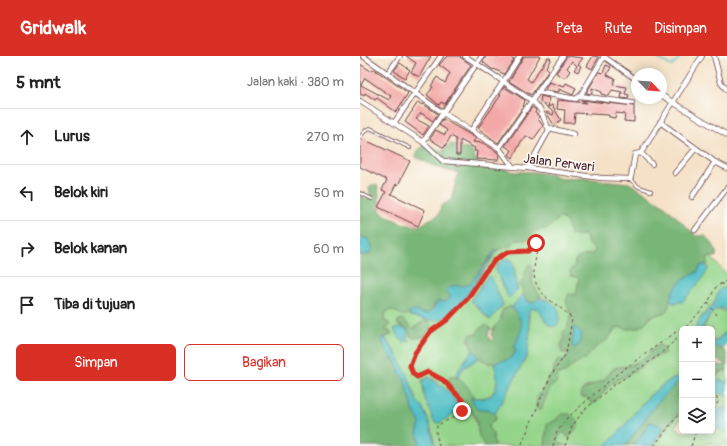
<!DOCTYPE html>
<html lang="id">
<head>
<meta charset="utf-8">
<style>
	:root { --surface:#fff; --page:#f6f6f6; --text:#222; --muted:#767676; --line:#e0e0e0; --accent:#d93025 }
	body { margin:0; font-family:Pangolin,sans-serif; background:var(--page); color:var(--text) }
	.controls { position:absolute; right:12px; bottom:12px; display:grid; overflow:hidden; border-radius:6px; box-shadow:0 2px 10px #0003 }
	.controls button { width:36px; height:36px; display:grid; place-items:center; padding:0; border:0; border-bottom:1px solid var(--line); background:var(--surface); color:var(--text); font:20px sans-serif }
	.compass { position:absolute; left:271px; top:12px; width:36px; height:36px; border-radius:50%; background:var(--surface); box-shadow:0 2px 10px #0003; rotate:115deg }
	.stop { position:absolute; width:12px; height:12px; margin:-9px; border:3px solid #d93025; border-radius:50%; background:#fff }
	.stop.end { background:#d93025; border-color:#fff; box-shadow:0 1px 4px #0008 }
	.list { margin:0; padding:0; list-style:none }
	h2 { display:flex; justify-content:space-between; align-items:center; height:52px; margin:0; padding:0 16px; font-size:17px }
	h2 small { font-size:13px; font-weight:400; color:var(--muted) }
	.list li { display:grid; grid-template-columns:26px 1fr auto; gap:12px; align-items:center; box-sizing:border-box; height:56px; padding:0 16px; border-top:1px solid var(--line) }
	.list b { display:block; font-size:15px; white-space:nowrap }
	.list em { font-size:13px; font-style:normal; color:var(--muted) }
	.actions { display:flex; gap:8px; padding:12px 16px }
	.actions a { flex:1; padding:9px 0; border:1px solid var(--accent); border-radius:6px; text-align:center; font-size:14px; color:var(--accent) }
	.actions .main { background:var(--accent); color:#fff }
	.icon { flex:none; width:22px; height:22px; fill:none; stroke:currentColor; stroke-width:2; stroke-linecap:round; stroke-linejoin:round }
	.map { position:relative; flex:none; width:367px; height:390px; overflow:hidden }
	header { display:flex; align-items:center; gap:24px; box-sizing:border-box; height:56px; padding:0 20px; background:var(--accent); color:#fff }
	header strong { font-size:19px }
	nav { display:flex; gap:22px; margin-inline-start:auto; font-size:14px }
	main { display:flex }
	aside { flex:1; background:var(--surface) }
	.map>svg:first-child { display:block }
	.green { fill:#95d58b; stroke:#707a5b; fill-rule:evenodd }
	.forest { fill:#78b677; stroke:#616a51 }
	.water { fill:#4ebdc5; stroke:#4c6e78 }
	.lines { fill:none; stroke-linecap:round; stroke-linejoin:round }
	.stream { stroke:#4ebdc5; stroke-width:1.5 }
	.building { fill:#f3a8a7; fill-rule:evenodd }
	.lane-casing { stroke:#643c42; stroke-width:4 }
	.street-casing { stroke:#643c42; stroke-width:6 }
	.path { stroke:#643c42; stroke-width:1; stroke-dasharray:3 3; stroke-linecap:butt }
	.lane { stroke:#fff; stroke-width:2.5 }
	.street { stroke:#fff; stroke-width:4.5 }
	.route { stroke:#d93025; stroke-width:5 }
	.labels { text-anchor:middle; stroke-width:3; stroke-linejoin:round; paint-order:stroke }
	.street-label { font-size:13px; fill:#4a1f2b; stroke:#fdfcf7 }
</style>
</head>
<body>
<header>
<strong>Gridwalk</strong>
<nav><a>Peta</a><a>Rute</a><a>Disimpan</a></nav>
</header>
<main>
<aside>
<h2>5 mnt<small>Jalan kaki · 380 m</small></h2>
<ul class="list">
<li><svg class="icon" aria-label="ahead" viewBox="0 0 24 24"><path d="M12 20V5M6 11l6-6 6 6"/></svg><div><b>Lurus</b></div><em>270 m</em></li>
<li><svg class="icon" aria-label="left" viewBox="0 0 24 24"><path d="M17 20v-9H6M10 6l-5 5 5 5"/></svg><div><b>Belok kiri</b></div><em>50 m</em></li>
<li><svg class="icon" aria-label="right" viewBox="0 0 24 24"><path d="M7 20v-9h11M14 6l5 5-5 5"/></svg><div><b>Belok kanan</b></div><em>60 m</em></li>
<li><svg class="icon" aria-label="arrive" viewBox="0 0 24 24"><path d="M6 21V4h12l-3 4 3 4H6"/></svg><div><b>Tiba di tujuan</b></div></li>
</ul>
<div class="actions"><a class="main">Simpan</a><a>Bagikan</a></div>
</aside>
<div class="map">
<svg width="367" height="390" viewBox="0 0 367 390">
	<rect width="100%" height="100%" fill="#fdfcf7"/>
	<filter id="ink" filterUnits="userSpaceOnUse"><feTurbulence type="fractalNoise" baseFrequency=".025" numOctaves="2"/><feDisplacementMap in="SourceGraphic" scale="8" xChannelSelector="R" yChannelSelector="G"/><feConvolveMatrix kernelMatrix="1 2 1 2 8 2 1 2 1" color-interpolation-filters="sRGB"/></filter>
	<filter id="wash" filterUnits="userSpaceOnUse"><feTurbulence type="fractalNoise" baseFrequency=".012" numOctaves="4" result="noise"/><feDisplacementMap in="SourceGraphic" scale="16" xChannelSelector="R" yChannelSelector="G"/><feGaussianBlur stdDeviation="0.9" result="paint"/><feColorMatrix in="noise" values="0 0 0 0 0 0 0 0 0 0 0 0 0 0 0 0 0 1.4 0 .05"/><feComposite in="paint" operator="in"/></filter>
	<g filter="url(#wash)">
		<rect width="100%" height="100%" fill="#f4e1c6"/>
		<path class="green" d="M198,161L206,164L210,176L226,180L227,186L235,194L233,198C227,198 220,201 215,204V210L211,213L213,220L217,221L219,223L216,239L212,238L209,255L211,258L205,283L201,288V295L206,298L208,296L209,299L204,305L199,304L194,311V317L188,322L187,327L178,342L176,351H182L190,331L196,327L198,318L205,317L211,310L226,302L235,292L248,283L255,273L260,271L269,273L277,272L284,268L290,261L305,256L311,245L313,247L322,246L345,218L348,213L346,203L351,201L367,219V233L365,232L357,239L354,247L341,261L336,273H322V306L319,312L322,319C290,332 281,350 261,374C256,380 250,384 246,390H207L198,386V382L203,376H204L207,380H210L218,370L200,359L186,377L185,390H136L133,385V378L127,371L136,362L135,358L167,300L170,274L169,254L172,251C183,252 182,265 191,270V246C181,241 172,235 172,222C172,217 173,214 171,209H169L164,223L160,228L164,239H162L152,251L143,253L140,260L141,264L133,274L124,270L119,273L117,278L108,284L113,295L105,304L96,321L91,320C85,333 98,340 106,347C118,359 116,377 125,390H75C72,373 68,357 56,344V340L35,295L25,282L32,278L30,275L26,274L30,268L24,264V259L28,254H33L43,259L49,257L50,260C59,261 68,266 77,264C86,262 96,253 102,247C107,241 137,198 137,193L151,190L156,184H161L178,173L190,171ZM145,203L153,205L158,233L148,240L136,214L137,209ZM128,220L131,221L143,249L129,264L111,244ZM40,263L53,273L62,266L72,270L65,281L53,282L50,280L48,273L37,268ZM305,297L293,302L285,309L257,324L248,331L235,347L228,342L220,340L224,332L244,324L253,313L257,311L269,310L287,301ZM70,321L72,322L98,346L65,343L62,326V324Z
			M360,253L367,257V274L357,284L352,285V273H343C347,266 351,253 360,253Z
			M119,302L129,307H134C140,326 138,346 113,341V338L98,322L103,312Z
			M364,314H367V327L360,323L352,330V324Z
			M352,334L367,340V353L364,352L352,359L354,346Z
			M322,352V361L315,370L317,373L323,376L354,375L359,372L363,376L367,375V390H353L351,387L346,388L345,390H292L302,375L309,370Z"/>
		<path class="forest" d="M90,88L111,94L116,105L129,113L138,111L154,116H172L193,119L202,123L221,122L269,127L305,150L336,180H345C351,186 358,192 356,201H348L346,209H341L337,216L320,226L312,239L308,253L305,256L290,261L284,268L277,272L267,273L260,271L255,273L248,283L235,292L226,302L211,310L205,317L198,318L196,327L190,331L181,353L178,354L176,351L177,342L187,327L188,322L194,317V311L199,303L204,305L209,299L208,296L202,297L201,289L204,283L203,276L208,271L211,258C209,251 203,246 209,238L216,239L219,223L217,221L211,220L210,215L215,210V204C220,201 226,198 233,198L235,194L228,188L226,180L222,178L217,181L210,178L207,166L200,161L188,172L177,174L167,184H156L149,191L135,194L110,228L103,230L99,229L90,237V243L84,246L78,245C66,257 74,261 53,254L45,260L31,254L25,257L24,264L30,269L25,273L32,278L21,283L26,295L32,301L39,313V317L45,323L47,337L50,340L53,353L60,367L57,378L60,386L57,390H0V199L10,198L7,182L0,181V139L8,144L11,140L9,133L11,129H17C21,139 17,147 21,156C32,163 51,174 63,168C65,167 66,165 68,164C77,160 80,160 81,150L91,144L98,118L97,116C84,116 67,107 56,101L55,98L63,90L83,95Z
			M169,208L172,210V226L181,242L172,247L166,243L160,228L164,223V219Z
			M150,250L160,261L163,269L154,299L145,306L129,307L119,302L113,295L109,282L111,278H117L119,273L126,269L130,272L128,280L131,285L134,283L131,279C133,273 136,268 141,264L142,255Z
			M42,263L53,273L64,265L69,266L72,270L64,281L52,282L48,273L37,268L39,264Z
			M299,289L305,292V297L293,302L285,309L257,324L248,331L235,347H231L228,342L220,340L222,334L244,324L255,312L269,310L286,302L291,295Z
			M352,289L364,294L367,299V314L360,316L352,324V307L363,310L364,307L352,302Z
			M91,320C99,321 112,333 113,341L111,342L114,348L122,354L128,353L135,358L136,362L128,371L133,378V385L136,390H125L119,381L116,362L106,347L101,346L91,333L88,325Z
			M322,322V352L304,375L302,373L286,372L275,389L265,390L296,348Z
			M202,358H210L218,366V370L208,382L204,376L199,380L198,386L207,390H185L187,368L198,363Z"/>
		<path class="water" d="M0,181L7,182L12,190L10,198L0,199Z
			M137,193V196C119,214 104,259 77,264C68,266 59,261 50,260L49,257L53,254C59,256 66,261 72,254C75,251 75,248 78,245L84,246L90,243V239L86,235C92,226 101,232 110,228Z
			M144,203H150L153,205L157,234L150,241H148L136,214L137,210Z
			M341,209H346L348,213L344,221L322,246L313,247L310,243C318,224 322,225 337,216Z
			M128,220L131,221L143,249L130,264L111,244Z
			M362,232L367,233V256C355,244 347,264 342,273H336C338,261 350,256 355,246C358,240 356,236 362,232Z
			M162,239L170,247L174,246L179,242L191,246L199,254V266L195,271C183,269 184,259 177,252L170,253L168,259L170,274L167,300L135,358L128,353L119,354L116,352L111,342C115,341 119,343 124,342C141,339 138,319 134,307C143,304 150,306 156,295L154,291C163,271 165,269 152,251Z
			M40,271L48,274L47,282L50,285C41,287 37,280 34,273Z
			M214,271H216L222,278L219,289L214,292L212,289Z
			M367,275V285L362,293L352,289V286L357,285Z
			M23,281L31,290L47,317L56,344L62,350L69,366L75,390H57L60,386L57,378L60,367L53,354L50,340L47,337L45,323L39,317V313L32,301L26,295L21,282Z
			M112,295L118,299L119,302L103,312L98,322L96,321L99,313Z
			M322,319V322L296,348L268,387L265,390H246C250,384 256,380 261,374C280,351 292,331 322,319Z
			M69,321L89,336L101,350L98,356L79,367L74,366L65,343L62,325Z
			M360,323L367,327V340L352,334V330Z
			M361,352L367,353V375L363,376L359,372L353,375L352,359Z
			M290,366L300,369L302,373L292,390H274Z"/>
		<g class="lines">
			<path class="stream" d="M293,0L312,10L321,0"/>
		</g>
		<g id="blocks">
			<path class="building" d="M46,0H71L59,21L51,16L56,7Z
				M87,0H101L100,1L111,9L85,48L81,46L79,49L67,39L73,31L71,30L77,21L85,27L90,17L79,9Z
				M126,0H148L154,3L144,18L134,13L133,14L123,6Z
				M164,0H180L167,23L171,26L188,1L191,3L186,11L189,14L171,39L149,25Z
				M207,0L223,2L218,8L221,10L218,16L214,14L217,10L212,5L207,12L210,15L205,22L196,17Z
				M233,0L239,1L232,13L227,10Z
				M40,7L50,14L45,22L34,15Z
				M0,8L11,15L13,13L21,18L48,37L36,56L17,42L15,44L5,37L4,40L0,38ZM5,22L31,40L29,44L1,29Z
				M246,9L251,11L247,19L255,22L253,29L267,31L265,38L269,39L268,43L261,42L262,36L252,34L249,40L241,38L242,36L232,32V38L226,37L239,16L243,17Z
				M189,26L204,31L206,27L216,32L213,39L199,33V36L185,34Z
				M144,31L165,44L163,51L138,87L118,72L141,39H139Z
				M181,40L189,42L188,51L192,49L201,64L194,69L186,56L193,59L194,56L180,46Z
				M198,44L227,47L221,44L274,50V66L264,65L265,58L256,57L255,62L249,61V59L215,57L214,67H204L205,54L197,53Z
				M58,46L62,49L63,48L78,58L73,65L61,57L56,63L69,70L63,79L45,66Z
				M172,51L176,54L175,57L179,60L178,63L183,70L173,84L166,80L164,84H162L153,102L149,99L152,94L145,90Z
				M83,63L116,82L113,86L123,87L136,95L139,98L138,104L116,103L117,95H114L115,92L100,84V99H96V83L91,80L84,92L70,83L76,74L85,79L87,74L79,69Z
				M3,83L50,105L38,129L36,128L31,138L65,154L58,170L18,151L26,136L22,134L27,124L0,111V89Z"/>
		</g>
	</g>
	<g filter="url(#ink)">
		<use href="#blocks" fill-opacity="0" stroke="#643c42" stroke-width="1"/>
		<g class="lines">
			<g class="lane-casing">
				<path id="lane" d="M0,81L6,74L10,72L50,92
					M270,123L279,131L291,135
					M0,137L12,143"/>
			</g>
			<g class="street-casing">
				<path id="street" d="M3,0L83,57L139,92L153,111
					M105,0L171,44L180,53L189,74L168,112
					M243,0L277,24
					M354,0L361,27L367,34
					M28,17L40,0
					M177,36L216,43L220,40L244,1
					M301,39L367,79
					M220,40L272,47
					M0,45L63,86L83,105L168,112L241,122L269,123L271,121L275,98L281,97L342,0
					M300,66L355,106L367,112
					M34,67L81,0
					M189,72L214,78
					M111,75L160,0
					M63,86L122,0
					M139,92L203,0
					M281,97L292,108
					M315,117L336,92
					M332,141L355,106
					M335,174L367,132"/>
			</g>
			<path class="path" d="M360,228H367
				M348,247L357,259
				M326,271L348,247L355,232L367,224
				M352,336L357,341L358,346L352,356
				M79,390L76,376L77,370C86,363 106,360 104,346L83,324L70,317L55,320L50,309L64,283L70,276L87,264L108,242L125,216L136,203L148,196L168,195L176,187C178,194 175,204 174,212C172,237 192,244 209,259L212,263L206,298L191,319L161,390
				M193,390L196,378L206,363L257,318L323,271L326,273
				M205,390L212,371L223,355L254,329L298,300L322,278
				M294,390L322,354
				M331,390L336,375"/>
			<use href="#lane" class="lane"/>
			<use href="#street" class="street"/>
		</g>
	</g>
	<g class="lines" filter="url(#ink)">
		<path class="route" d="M102,355L104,346L83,324L68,316L57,321L53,318L50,310L55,297L70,276L87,264L108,242L125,216L136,203L148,196L168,195L176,187"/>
	</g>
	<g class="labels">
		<g class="street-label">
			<text transform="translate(199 106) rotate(7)" y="5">Jalan Perwari</text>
		</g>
	</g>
</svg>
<div class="controls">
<button>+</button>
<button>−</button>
<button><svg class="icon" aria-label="layers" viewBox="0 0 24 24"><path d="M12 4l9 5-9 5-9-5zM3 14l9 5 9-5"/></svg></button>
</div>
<svg class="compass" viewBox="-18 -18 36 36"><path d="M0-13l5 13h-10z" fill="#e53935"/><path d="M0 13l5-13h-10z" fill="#767676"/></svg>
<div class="stop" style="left:176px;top:187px"></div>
<div class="stop end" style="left:102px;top:355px"></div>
</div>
</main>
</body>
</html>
